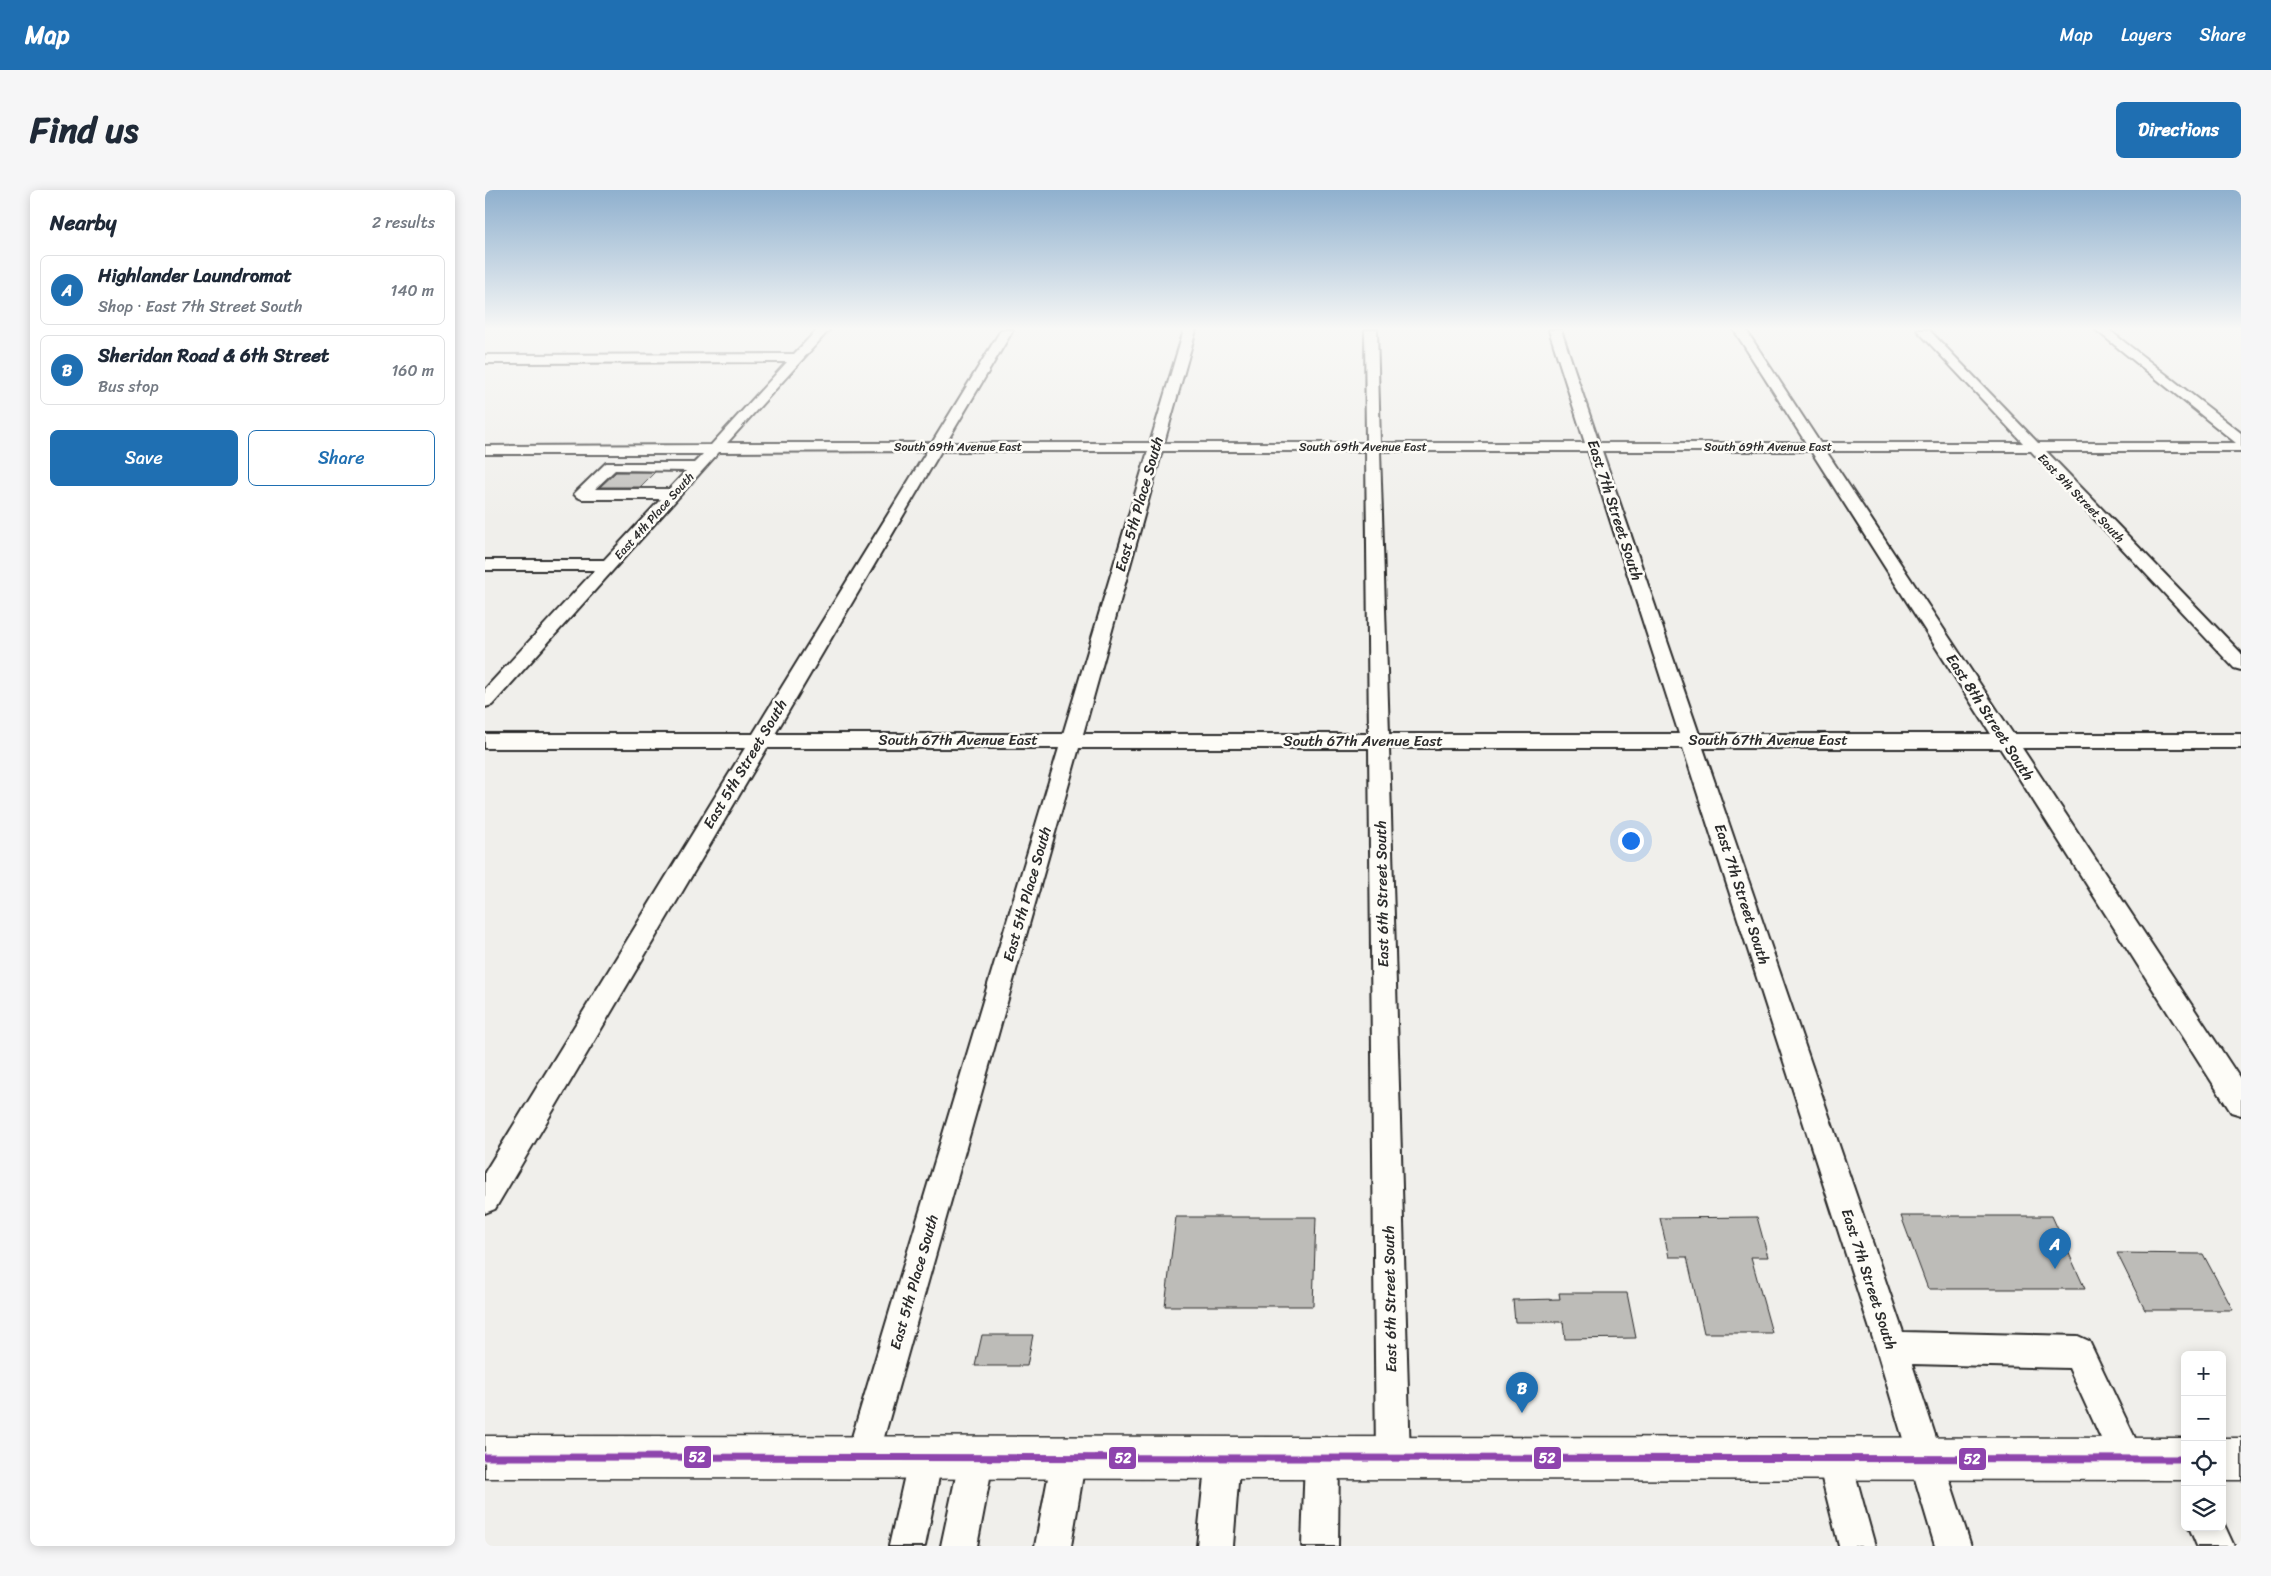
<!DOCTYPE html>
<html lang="en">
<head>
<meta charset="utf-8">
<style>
	:root { --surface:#fff; --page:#f6f6f7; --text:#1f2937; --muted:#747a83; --line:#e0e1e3; --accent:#1f6fb2 }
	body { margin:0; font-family:Sriracha,sans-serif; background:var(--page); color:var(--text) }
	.controls { position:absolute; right:15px; bottom:15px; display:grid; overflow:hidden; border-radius:8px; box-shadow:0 2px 12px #0003 }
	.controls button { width:45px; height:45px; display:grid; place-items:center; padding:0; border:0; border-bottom:1px solid var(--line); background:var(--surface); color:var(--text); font:25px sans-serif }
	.you { position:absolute; left:1145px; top:650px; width:18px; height:18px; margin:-12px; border:4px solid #fff; border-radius:50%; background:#1a73e8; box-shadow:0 0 0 8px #1a73e833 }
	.badge { display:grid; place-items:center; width:32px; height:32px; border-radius:50%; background:var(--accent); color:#fff; font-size:16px; font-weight:700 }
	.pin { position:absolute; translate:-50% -41px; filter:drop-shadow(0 1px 2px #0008) }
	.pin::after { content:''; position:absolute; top:26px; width:18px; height:15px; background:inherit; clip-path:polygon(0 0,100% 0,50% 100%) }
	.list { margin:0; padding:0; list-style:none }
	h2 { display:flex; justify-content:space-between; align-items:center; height:65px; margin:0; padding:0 20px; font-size:21px }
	h2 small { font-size:16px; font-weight:400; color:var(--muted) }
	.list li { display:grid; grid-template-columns:32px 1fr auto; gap:15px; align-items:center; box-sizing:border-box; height:70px; margin:0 10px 10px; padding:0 10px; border:1px solid var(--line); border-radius:8px }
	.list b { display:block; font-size:19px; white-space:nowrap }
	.list p { margin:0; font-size:16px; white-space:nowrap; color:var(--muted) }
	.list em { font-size:16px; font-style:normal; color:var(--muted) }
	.actions { display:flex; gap:10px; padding:15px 20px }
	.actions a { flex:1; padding:11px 0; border:1px solid var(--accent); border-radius:8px; text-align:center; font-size:18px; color:var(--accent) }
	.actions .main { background:var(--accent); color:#fff }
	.icon { flex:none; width:28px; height:28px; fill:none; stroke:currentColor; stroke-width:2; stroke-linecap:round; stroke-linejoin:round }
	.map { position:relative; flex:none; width:1756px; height:1356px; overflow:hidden; border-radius:8px }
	header { display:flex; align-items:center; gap:30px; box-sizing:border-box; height:70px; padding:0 25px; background:var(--accent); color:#fff }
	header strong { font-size:24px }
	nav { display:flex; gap:28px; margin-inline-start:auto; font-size:18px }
	.intro { display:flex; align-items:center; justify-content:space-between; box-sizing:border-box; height:120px; padding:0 30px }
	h1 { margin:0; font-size:35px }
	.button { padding:12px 22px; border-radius:8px; background:var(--accent); color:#fff; font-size:18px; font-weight:700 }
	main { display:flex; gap:30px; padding:0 30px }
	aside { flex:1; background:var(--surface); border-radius:8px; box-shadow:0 2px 12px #0003 }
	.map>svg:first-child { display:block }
	.building { fill:#bdbcb8; stroke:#2b2b2b }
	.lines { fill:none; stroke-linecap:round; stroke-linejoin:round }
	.minor-casing { stroke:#2b2b2b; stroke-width:4 }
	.major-casing { stroke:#2b2b2b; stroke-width:3 }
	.minor { fill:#fdfcf7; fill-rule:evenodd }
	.major { fill:#fdfcf7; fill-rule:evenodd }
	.bus-1-casing { stroke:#fdfcf7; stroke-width:11 }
	.bus-1 { stroke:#8e44ad; stroke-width:7 }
	.labels { text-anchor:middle; stroke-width:5; stroke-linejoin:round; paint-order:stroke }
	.far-street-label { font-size:12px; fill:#2b2b2b; stroke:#fdfcf7 }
	.street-label { font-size:15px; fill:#2b2b2b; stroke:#fdfcf7 }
	.line-badge { stroke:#fdfcf7; stroke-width:2 }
	.badge-label { font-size:14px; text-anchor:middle; font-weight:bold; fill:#fff }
</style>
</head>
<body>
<header>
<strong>Map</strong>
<nav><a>Map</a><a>Layers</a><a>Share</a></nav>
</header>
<div class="intro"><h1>Find us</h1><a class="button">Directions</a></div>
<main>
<aside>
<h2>Nearby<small>2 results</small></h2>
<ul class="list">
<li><span class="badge">A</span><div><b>Highlander Laundromat</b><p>Shop · East 7th Street South</p></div><em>140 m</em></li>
<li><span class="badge">B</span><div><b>Sheridan Road &amp; 6th Street</b><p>Bus stop</p></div><em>160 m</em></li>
</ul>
<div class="actions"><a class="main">Save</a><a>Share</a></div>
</aside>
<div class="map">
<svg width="1756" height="1356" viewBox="0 0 1756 1356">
	<rect width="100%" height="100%" fill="#f0efeb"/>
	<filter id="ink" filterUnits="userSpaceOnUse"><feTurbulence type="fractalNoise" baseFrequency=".02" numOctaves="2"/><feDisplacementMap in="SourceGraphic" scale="10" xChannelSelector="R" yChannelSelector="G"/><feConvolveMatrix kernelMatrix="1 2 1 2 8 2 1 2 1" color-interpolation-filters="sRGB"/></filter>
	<g filter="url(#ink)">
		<path class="building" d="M131,282H170L155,297H115Z
			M1416,1026H1567L1600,1099H1443Z
			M691,1027H831L828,1116H680Z
			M1272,1027L1283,1067H1266L1287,1143H1219L1202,1067H1184L1175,1028Z
			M1632,1063L1718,1064L1748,1120H1660Z
			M1074,1103H1142L1151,1148L1080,1149L1078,1132H1030L1028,1110L1075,1109Z
			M497,1145H548L542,1176H490Z"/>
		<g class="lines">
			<g class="minor-casing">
				<path id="minor" d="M332,140H344L242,253H447L516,140H528L461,253H665L699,140H711L679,253H881L880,140H892L895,253H1100L1064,140H1076L1114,253H1321L1249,140H1261L1335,253H1538L1432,140H1444L1553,253H1751L1611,140H1624L1756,243V261H1561L1756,463V480L1749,478L1546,261H1341L1528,544H1756V558H1537L1756,890V925L1746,922L1515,558H1218L1418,1142L1593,1146L1604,1151L1660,1269L1655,1281L1643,1286L1631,1281L1584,1178L1427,1174L1486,1356H1450L1391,1158L1198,558H904L925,1268L920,1280L908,1285L896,1280L891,1268L884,558H594L390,1279L378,1284L366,1279L361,1267L574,558H282L10,1019L0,1023V982L260,558H0V544H268L442,261L234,262L7,515L0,517V499L110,380H0V370H119L176,309H97L92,307L89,304L92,301L121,273H209L218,264H0V256L226,255L302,172L0,173V165L309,164ZM456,261H663L578,544H290ZM677,261H881L884,544H598ZM895,261H1103L1194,544H904ZM1117,261H1326L1506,544H1214ZM130,280L201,281L184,299H110Z
					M441,1250L453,1255L458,1267L440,1356H404L424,1267L429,1255Z
					M492,1250L504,1255L509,1267L492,1356H456L475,1267L480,1255Z
					M584,1250L596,1255L601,1267L586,1356H550L567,1267L572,1255Z
					M738,1250L750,1255L755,1267L748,1356H712L721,1267L726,1255Z
					M837,1251L849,1256L854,1268L853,1356H817L820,1268L825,1256Z
					M1349,1252L1361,1257L1366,1269L1390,1356H1354L1332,1269L1337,1257Z
					M1737,1330L1749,1356H1712L1704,1337H1737Z"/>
			</g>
			<g class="major-casing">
				<path id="major" d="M0,1246L1700,1248V1290L0,1288Z
					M1737,1248H1756V1290H1737Z"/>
			</g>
			<use href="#minor" class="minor"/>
			<use href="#major" class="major"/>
			<g class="bus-1-casing">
				<path id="bus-1" d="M0,1267L1700,1269"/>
			</g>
			<use href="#bus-1" class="bus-1"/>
		</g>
	</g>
	<linearGradient id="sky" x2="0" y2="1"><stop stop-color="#8fb0ce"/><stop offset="0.42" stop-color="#f8f8f6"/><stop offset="1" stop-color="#f8f8f6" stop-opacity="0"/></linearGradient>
	<rect width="1756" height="330" fill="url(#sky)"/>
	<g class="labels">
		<g class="far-street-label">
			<text x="473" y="261">South 69th Avenue East</text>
			<text x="878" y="261">South 69th Avenue East</text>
			<text x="1283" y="261">South 69th Avenue East</text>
			<text transform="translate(1596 308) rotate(46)" y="4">East 9th Street South</text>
			<text transform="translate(169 326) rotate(-48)" y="4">East 4th Place South</text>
		</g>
		<g class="street-label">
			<text transform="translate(654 314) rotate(-74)" y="5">East 5th Place South</text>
			<text transform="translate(1130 320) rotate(72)" y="5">East 7th Street South</text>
			<text transform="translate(1505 527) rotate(57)" y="5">East 8th Street South</text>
			<text x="473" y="555">South 67th Avenue East</text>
			<text x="1283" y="555">South 67th Avenue East</text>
			<text x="878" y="556">South 67th Avenue East</text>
			<text transform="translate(260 574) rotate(-59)" y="5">East 5th Street South</text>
			<text transform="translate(542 704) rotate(-74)" y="5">East 5th Place South</text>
			<text transform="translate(897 704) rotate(-91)" y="5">East 6th Street South</text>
			<text transform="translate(1257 704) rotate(72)" y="5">East 7th Street South</text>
			<text transform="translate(1384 1089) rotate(72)" y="5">East 7th Street South</text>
			<text transform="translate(429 1092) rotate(-74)" y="5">East 5th Place South</text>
			<text transform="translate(905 1109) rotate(-91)" y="5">East 6th Street South</text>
		</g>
	</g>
	<g class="line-badge">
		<rect x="198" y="1255" width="29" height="24" rx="5" fill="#8e44ad"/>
		<rect x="623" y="1256" width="29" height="24" rx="5" fill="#8e44ad"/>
		<rect x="1048" y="1256" width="29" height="24" rx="5" fill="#8e44ad"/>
		<rect x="1473" y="1257" width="29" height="24" rx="5" fill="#8e44ad"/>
	</g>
	<g class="badge-label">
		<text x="212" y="1272">52</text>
		<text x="638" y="1273">52</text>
		<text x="1062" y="1273">52</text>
		<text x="1487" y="1274">52</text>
	</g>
</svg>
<div class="controls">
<button>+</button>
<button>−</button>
<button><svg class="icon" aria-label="locate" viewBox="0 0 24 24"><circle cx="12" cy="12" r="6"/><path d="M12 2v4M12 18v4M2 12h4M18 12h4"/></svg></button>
<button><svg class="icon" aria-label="layers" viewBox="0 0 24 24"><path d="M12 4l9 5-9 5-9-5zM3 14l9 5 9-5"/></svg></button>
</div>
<div class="you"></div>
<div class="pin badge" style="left:1570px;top:1079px">A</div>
<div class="pin badge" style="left:1037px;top:1223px">B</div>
</div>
</main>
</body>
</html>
